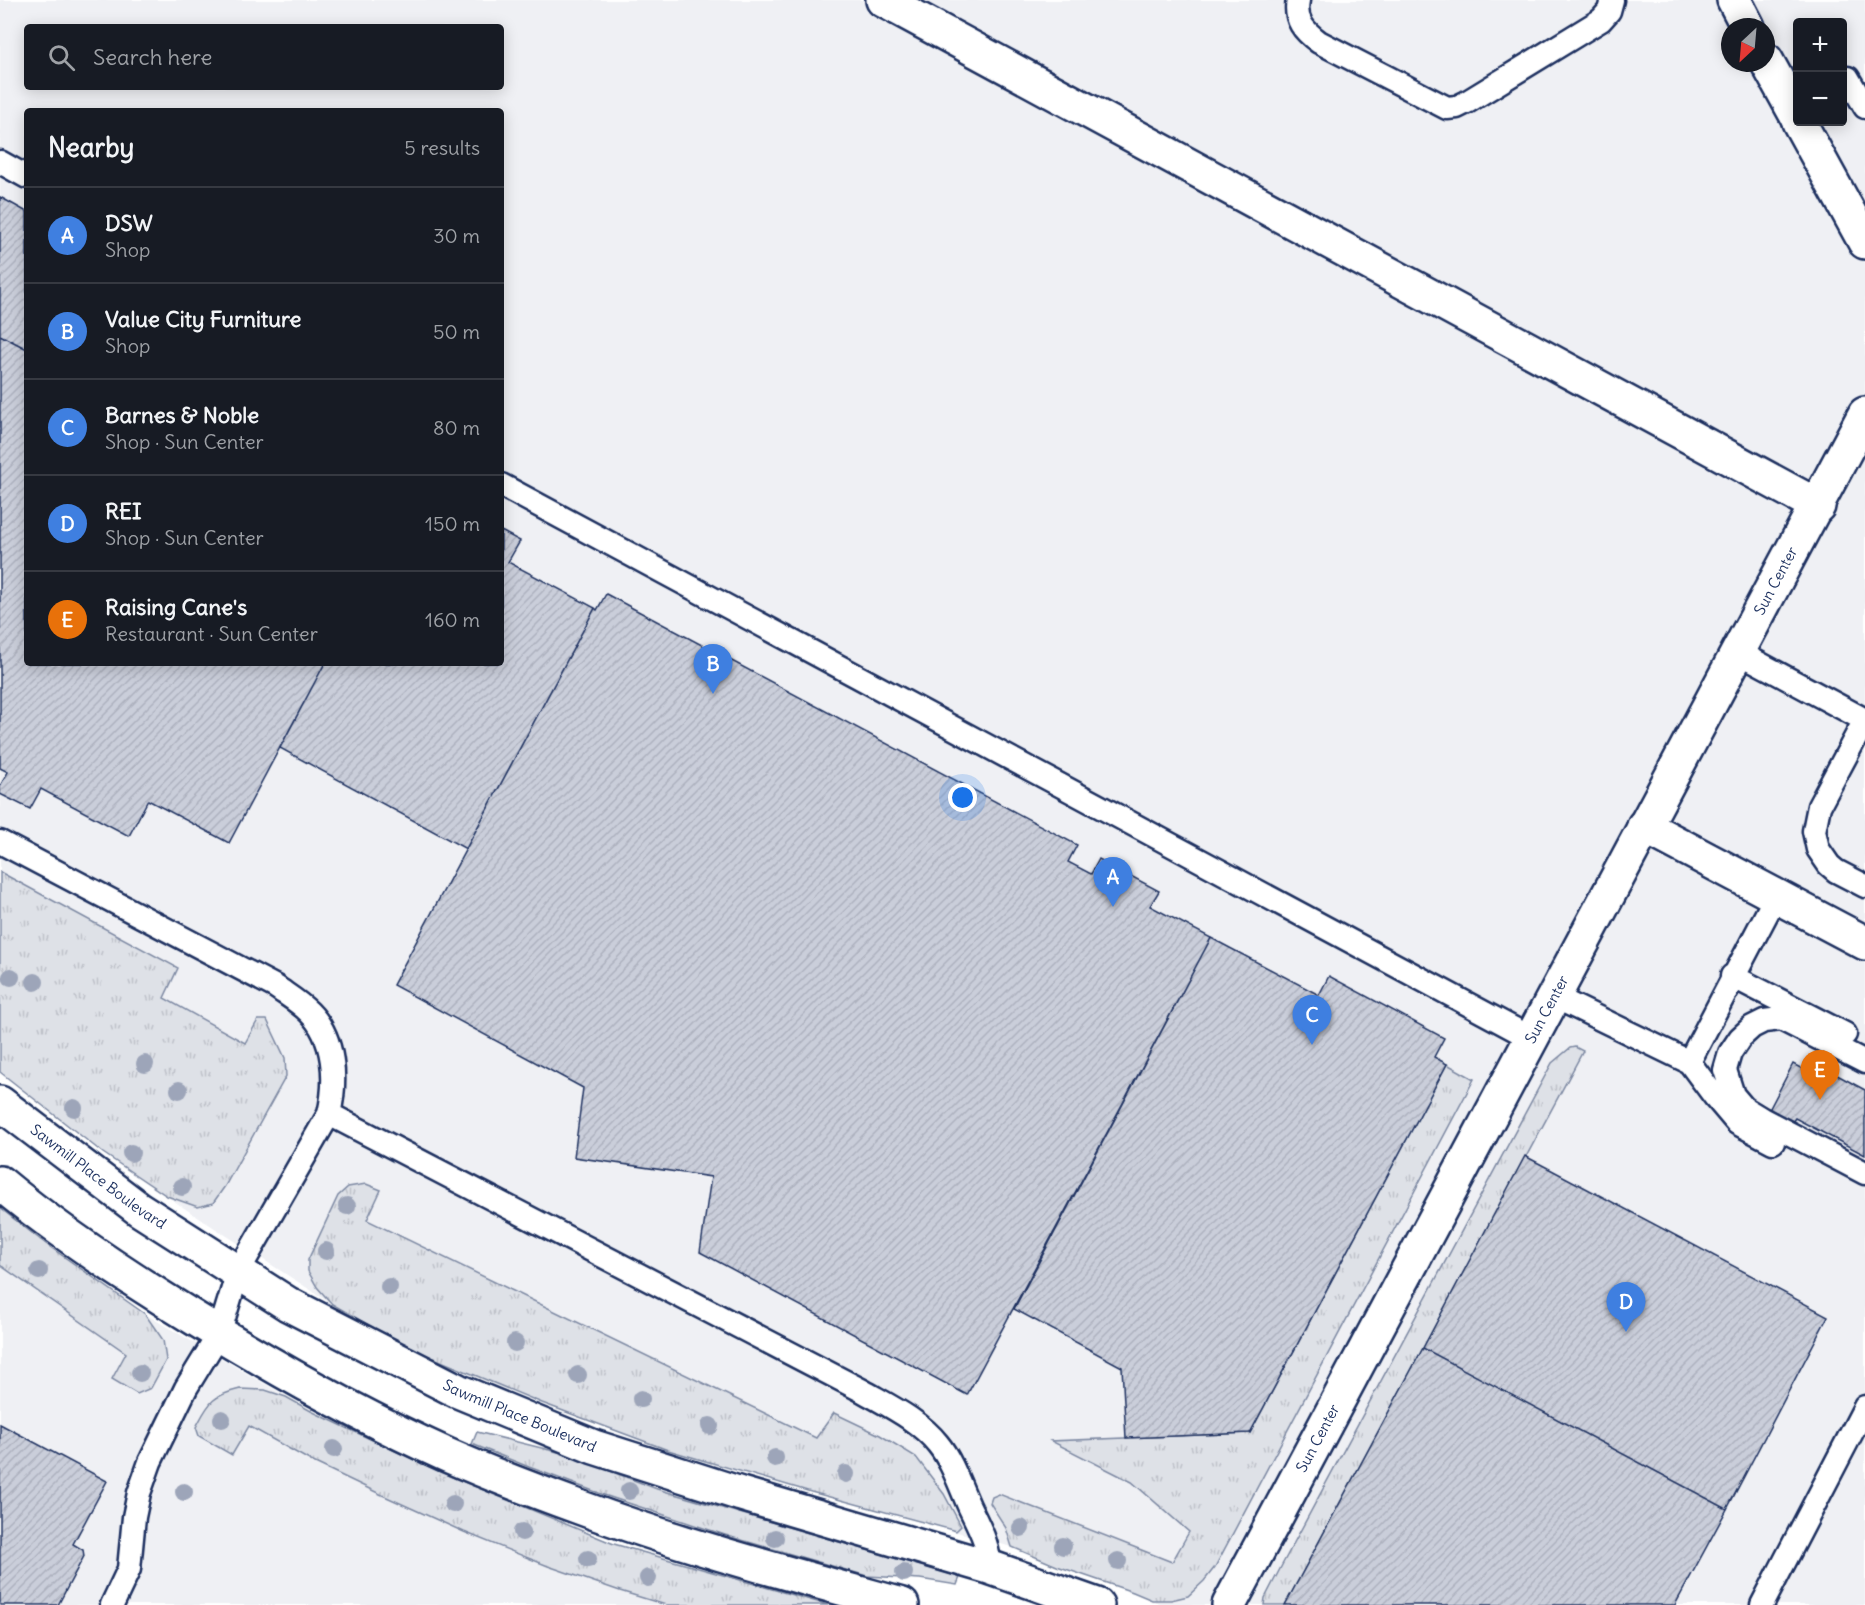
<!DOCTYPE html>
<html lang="en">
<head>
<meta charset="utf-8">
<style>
	:root { --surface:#171b24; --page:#242831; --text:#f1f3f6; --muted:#9ea1a6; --line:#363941; --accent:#1a73e8 }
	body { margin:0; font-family:Delius,sans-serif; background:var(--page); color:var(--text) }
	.controls { position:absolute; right:18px; top:18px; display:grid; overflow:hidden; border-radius:6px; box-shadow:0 3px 15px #0003 }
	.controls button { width:54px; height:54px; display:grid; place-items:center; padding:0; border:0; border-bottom:2px solid var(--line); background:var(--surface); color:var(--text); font:30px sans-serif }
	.compass { position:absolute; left:1721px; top:18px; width:54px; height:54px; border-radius:50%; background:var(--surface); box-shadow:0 3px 15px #0003; rotate:206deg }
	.you { position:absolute; left:963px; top:798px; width:21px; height:21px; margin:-15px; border:4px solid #fff; border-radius:50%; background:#1a73e8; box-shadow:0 0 0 9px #1a73e833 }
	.badge { display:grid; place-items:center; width:39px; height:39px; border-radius:50%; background:var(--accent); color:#fff; font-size:20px; font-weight:700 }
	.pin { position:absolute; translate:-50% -50px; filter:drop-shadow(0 2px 3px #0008) }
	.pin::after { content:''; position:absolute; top:32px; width:21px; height:18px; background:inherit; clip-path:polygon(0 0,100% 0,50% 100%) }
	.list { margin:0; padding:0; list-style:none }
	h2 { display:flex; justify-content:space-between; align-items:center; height:78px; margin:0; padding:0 24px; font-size:26px }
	h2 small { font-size:20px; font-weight:400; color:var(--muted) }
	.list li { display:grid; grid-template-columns:39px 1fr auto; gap:18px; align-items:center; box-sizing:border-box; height:96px; padding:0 24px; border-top:2px solid var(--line) }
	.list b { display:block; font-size:22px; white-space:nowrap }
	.list p { margin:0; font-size:20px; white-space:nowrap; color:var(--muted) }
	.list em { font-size:20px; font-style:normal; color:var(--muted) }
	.icon { flex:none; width:33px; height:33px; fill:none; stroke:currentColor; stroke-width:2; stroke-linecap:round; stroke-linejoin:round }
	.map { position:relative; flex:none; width:1865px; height:1605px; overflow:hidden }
	.search { position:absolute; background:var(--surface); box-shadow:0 3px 15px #0003; left:24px; top:24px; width:480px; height:66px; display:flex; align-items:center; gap:15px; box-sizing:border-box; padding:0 21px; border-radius:6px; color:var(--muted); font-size:22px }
	.panel { position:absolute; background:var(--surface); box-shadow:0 3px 15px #0003; left:24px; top:108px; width:480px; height:558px; border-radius:6px }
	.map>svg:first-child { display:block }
	.built { fill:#eff0f4; fill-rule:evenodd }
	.grass { fill:url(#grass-tufts); stroke:#7c88a2; stroke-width:1.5 }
	.building { fill:url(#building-hatch); stroke:#1b2f5e; stroke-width:1.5 }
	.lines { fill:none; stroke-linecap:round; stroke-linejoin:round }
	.lane-casing { stroke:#1b2f5e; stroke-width:27 }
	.street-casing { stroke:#1b2f5e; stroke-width:38 }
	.secondary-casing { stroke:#1b2f5e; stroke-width:38 }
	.lane { stroke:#fff; stroke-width:22 }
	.street { stroke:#fff; stroke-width:33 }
	.secondary { stroke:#fff; stroke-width:33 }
	.tree { fill:#9da5b9 }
	.labels { text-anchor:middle; stroke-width:4.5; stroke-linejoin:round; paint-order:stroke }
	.street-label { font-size:15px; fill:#1b2f5e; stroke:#fff }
</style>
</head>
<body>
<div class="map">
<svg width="1865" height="1605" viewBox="0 0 1865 1605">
	<defs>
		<pattern id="grass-tufts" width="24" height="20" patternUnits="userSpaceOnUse" patternTransform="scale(1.5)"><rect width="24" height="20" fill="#dee1e7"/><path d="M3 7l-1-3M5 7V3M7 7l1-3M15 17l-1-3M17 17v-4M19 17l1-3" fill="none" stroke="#bec1c9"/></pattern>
		<pattern id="building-hatch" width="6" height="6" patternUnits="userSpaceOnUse" patternTransform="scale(1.5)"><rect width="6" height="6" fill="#caceda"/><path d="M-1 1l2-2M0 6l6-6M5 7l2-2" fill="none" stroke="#adb1be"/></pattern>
	</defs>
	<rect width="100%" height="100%" fill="#fff"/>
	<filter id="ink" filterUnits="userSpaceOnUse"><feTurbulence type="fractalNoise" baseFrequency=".0167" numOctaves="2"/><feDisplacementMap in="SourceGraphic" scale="12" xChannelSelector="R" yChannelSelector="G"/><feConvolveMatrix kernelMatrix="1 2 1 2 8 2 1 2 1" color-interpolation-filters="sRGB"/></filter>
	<g filter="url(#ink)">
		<path class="built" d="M0,0H1865V1605H1163L1133,1592L1057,1566L1012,1547L811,1492L668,1450L542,1403L407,1347L332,1304L193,1214L103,1153L0,1072ZM1798,22H1842V122H1798ZM27,27H501V87H27ZM1730,27H1766V63H1730ZM27,111H501V663H27Z
			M0,1208L46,1244L145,1314L311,1411L440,1472L614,1544L828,1605H0Z"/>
		<path class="grass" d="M0,872L178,968L164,998L245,1043L258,1020H267L285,1058L286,1076L225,1186L213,1203L198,1207L167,1196L103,1153L0,1072Z
			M1575,1047L1583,1051L1285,1605H1264L1265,1598L1282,1565L1552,1063L1570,1048Z
			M1447,1064L1474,1079L1215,1567L1204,1581L1188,1596L1171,1600H1152L1133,1592L1057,1566L1012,1547L1006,1528L990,1503L992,1497L999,1494L1172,1562L1189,1532L1132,1482L1051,1441L1250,1433Z
			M366,1184L381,1190L367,1220L816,1438L834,1413L880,1435L916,1457L944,1494L961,1526L956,1531L811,1492L668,1450L542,1403L407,1347L332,1304L317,1287L308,1271V1260L338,1196L348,1187Z
			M0,1208L46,1244L145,1314L163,1340L166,1360L151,1388L137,1394L112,1379L126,1353L0,1265Z
			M240,1389L265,1390L286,1397L311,1411L440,1472L614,1544L828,1605H666L620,1591L548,1566L464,1532L380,1494L311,1461L249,1426L232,1455L199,1436L196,1427C209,1403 211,1396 240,1389Z
			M477,1432L566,1454L657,1489L960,1577L957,1585L920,1579L867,1576L731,1537L604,1495L529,1467L472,1444Z"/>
		<path class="building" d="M0,197L27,212V349L0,335Z
			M0,335L27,349V663H325L229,843L148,800L129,836L41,789L30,809L0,794V786L8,772L0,768Z
			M501,531L520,541L508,562L595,608L466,849L280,748L325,663H501Z
			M606,594L1077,845L1068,862L1091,874L1099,859L1159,891L1150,906L1211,938L967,1395L700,1252L711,1177L574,1157L583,1088L393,985L595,608L597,610Z
			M1211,938L1319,995L1329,976L1444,1038L1434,1057L1447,1064L1250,1433L1126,1438L1122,1367L1014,1309Z
			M1815,1063L1865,1090V1155L1795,1118L1792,1122L1769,1110L1793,1064L1810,1073Z
			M1525,1156L1828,1316L1727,1509L1423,1348Z
			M1423,1348L1727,1509L1675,1605H1285Z
			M0,1424L107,1481L73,1544L83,1550L84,1556L58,1605H0Z"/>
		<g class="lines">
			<g class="lane-casing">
				<path id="lane" d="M1298,0C1294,20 1304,31 1319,42L1447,108L1457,107L1467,102L1601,20L1609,11L1612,0
					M1848,78L1865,107
					M0,162L27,177
					M501,485L1531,1038
					M1738,652L1865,720
					M1865,720L1819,806L1814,831L1818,849L1829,865L1836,871L1865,886
					M0,842L276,987C287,995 299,1002 309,1012C335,1038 337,1080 329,1114L238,1272L219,1334L186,1388L150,1462L139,1493L134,1517L129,1569L112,1605
					M1732,976L1845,1034
					M1553,996L1689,1062L1776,896
					M1689,1062L1715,1097L1737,1123L1773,1142
					M1865,1062L1781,1019L1764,1021L1752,1027L1740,1038L1730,1053L1725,1070L1733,1095L1744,1108L1762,1119L1865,1173
					M329,1114L863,1391C889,1406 919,1420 938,1444C952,1461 960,1486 969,1506C979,1527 989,1544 989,1567
					M1762,1605L1865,1407"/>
			</g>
			<g class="street-casing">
				<g id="street">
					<path d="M883,0L1818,506"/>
					<path d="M1734,0L1748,27"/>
					<path d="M1766,60L1798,118"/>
					<path d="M1799,122L1865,242"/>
					<path d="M1644,826L1865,943"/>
					<path id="s1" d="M1229,1605L1865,414"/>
				</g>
			</g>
			<g class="secondary-casing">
				<g id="secondary">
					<path id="s2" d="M0,1103L139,1209L288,1304L458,1391L594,1447L741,1494L989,1567L1097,1605"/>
					<path d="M0,1183C60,1233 127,1277 194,1318C276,1369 360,1416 447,1455C490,1474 535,1491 579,1507C684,1546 794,1575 902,1605"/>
				</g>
			</g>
			<use href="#lane" class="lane"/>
			<use href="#street" class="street"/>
			<use href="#secondary" class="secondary"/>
		</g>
		<g class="tree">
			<circle cx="11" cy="977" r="9"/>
			<circle cx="35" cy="982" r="9"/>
			<circle cx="145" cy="1064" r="9"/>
			<circle cx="179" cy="1090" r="9"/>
			<circle cx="74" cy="1108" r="9"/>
			<circle cx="131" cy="1153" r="9"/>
			<circle cx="182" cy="1187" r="9"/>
			<circle cx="347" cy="1206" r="9"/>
			<circle cx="326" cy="1251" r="9"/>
			<circle cx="39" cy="1271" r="9"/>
			<circle cx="389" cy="1287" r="9"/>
			<circle cx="515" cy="1343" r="9"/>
			<circle cx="140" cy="1373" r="9"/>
			<circle cx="578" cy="1375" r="9"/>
			<circle cx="641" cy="1399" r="9"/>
			<circle cx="222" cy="1419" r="9"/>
			<circle cx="710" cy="1426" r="9"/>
			<circle cx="334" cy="1449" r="9"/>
			<circle cx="775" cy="1458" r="9"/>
			<circle cx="846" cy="1474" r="9"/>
			<circle cx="629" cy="1491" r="9"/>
			<circle cx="184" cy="1492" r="9"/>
			<circle cx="453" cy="1504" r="9"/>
			<circle cx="1021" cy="1528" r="9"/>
			<circle cx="522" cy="1532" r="9"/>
			<circle cx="775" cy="1538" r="9"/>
			<circle cx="1063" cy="1546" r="9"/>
			<circle cx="588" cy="1559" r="9"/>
			<circle cx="1118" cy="1561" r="9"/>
			<circle cx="904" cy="1573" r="9"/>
			<circle cx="648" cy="1578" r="9"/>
		</g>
	</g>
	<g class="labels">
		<g class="street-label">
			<text dy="5" stroke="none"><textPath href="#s1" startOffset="1161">Sun Center</textPath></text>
			<text dy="5" stroke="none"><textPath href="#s1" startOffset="675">Sun Center</textPath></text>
			<text dy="5" stroke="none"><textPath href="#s2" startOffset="123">Sawmill Place Boulevard</textPath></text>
			<text dy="5" stroke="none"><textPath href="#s2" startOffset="609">Sawmill Place Boulevard</textPath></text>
			<text dy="5" stroke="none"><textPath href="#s1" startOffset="189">Sun Center</textPath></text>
		</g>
	</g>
</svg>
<div class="controls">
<button>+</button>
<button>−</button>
</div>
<svg class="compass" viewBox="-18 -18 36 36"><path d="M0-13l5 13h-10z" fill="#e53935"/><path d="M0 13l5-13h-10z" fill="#9ea1a6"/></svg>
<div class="you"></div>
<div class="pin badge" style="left:1113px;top:907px;background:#3f7fe0">A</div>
<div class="pin badge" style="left:713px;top:694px;background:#3f7fe0">B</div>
<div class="pin badge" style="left:1312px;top:1045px;background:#3f7fe0">C</div>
<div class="pin badge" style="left:1626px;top:1332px;background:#3f7fe0">D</div>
<div class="pin badge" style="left:1820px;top:1100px;background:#e8710a">E</div>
<div class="search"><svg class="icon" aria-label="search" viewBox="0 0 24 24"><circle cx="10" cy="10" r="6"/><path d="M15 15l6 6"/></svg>Search here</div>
<section class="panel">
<h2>Nearby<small>5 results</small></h2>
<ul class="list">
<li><span class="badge" style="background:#3f7fe0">A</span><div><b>DSW</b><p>Shop</p></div><em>30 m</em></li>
<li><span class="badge" style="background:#3f7fe0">B</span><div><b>Value City Furniture</b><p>Shop</p></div><em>50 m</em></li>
<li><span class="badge" style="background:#3f7fe0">C</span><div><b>Barnes &amp; Noble</b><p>Shop · Sun Center</p></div><em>80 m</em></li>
<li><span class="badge" style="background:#3f7fe0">D</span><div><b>REI</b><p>Shop · Sun Center</p></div><em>150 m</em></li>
<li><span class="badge" style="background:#e8710a">E</span><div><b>Raising Cane's</b><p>Restaurant · Sun Center</p></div><em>160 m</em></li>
</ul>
</section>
</div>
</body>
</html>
